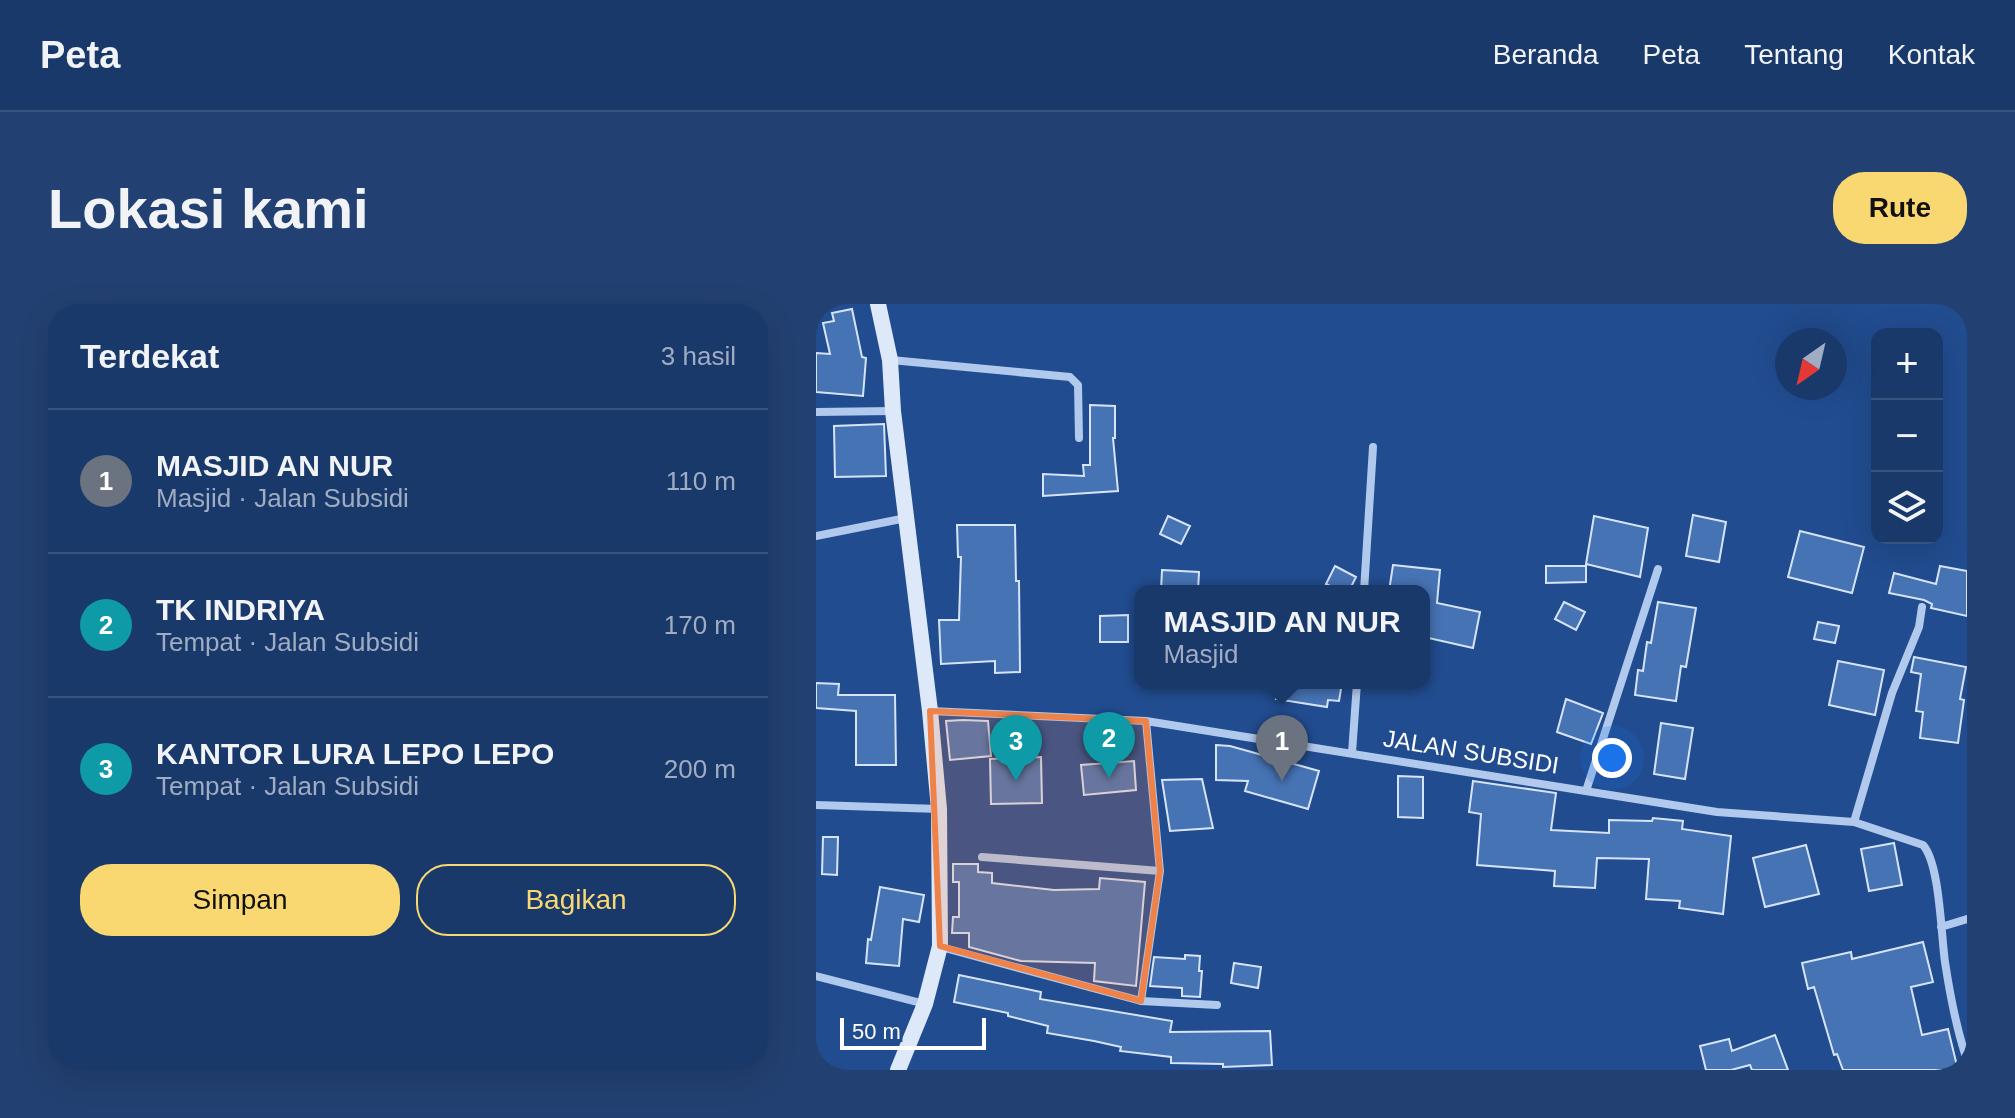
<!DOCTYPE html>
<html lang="id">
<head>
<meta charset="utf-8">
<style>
	:root { --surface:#19396b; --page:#224071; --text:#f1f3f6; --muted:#9facc1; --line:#37537e; --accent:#f9d872 }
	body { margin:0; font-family:Arial,sans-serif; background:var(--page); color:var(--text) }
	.controls { position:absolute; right:24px; top:24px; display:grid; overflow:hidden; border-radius:16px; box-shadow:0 8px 32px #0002 }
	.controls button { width:72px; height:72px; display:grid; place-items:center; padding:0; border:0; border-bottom:2px solid var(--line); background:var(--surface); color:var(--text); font:40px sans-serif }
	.compass { position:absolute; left:959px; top:24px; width:72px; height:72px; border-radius:50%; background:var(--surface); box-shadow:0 8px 32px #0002; rotate:214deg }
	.scale { position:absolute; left:24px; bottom:20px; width:146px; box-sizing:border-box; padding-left:8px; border:4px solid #fff; border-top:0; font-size:22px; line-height:28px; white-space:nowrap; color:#fff; -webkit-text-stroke:6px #214c8f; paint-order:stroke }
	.you { position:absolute; left:796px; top:454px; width:28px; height:28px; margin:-20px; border:6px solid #fff; border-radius:50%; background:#1a73e8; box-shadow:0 0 0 12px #1a73e833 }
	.badge { display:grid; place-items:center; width:52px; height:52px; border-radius:50%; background:var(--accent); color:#fff; font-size:26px; font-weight:700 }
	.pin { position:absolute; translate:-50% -66px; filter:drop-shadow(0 2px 4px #0008) }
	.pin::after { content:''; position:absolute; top:42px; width:28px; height:24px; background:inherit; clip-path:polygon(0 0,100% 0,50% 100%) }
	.popup { position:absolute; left:318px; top:281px; width:296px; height:104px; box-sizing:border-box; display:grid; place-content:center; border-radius:16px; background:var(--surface); filter:drop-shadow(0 2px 6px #0005); font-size:26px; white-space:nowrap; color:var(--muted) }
	.popup b { font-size:30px; color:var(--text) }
	.popup::after { content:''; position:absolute; left:50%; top:100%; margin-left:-16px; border:16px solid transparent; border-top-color:var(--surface) }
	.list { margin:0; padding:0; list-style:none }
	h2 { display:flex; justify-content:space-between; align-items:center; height:104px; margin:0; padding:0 32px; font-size:34px }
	h2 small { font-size:26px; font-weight:400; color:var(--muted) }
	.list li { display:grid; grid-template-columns:52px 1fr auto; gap:24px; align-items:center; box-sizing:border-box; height:144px; padding:0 32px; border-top:2px solid var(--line) }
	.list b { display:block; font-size:30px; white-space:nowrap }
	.list p { margin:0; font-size:26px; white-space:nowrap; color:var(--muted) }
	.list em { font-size:26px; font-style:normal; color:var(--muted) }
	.actions { display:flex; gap:16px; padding:24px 32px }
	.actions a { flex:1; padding:18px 0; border:2px solid var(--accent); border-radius:32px; text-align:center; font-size:28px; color:var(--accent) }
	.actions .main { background:var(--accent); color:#111 }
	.icon { flex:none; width:44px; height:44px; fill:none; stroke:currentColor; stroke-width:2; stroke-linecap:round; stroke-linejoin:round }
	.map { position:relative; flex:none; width:1151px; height:766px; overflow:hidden; border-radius:32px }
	header { display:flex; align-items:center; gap:48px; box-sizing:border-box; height:112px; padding:0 40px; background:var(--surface); border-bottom:2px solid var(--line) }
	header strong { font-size:38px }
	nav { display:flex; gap:44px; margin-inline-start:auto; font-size:28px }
	.intro { display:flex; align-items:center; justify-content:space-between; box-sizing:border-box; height:192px; padding:0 48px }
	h1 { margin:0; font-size:56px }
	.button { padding:20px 36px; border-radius:32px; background:var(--accent); color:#111; font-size:28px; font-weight:700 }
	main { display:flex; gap:48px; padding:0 48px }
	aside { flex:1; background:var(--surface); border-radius:32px; box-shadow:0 8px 32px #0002 }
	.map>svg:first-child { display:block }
	.building { fill:#4673b4; stroke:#d6e4f9; stroke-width:2 }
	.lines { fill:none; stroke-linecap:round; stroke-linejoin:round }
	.street { stroke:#b1c9ec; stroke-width:8 }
	.secondary { stroke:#dde8f9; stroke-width:16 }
	.marked { fill:#ee8249; fill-opacity:0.2; stroke:#ee8249; stroke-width:6; stroke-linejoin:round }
	.labels { text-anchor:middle; stroke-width:7; stroke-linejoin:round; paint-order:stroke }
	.street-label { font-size:24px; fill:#fff; stroke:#214c8f }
</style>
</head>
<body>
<header>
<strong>Peta</strong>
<nav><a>Beranda</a><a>Peta</a><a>Tentang</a><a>Kontak</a></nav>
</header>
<div class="intro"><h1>Lokasi kami</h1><a class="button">Rute</a></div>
<main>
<aside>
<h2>Terdekat<small>3 hasil</small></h2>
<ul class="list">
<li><span class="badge" style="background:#6b7280">1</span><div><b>MASJID AN NUR</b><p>Masjid · Jalan Subsidi</p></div><em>110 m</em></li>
<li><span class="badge" style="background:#0f9aa8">2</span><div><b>TK INDRIYA</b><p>Tempat · Jalan Subsidi</p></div><em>170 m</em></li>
<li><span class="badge" style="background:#0f9aa8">3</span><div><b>KANTOR LURA LEPO LEPO</b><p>Tempat · Jalan Subsidi</p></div><em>200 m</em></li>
</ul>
<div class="actions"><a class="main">Simpan</a><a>Bagikan</a></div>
</aside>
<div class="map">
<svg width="1151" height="766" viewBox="0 0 1151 766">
	<rect width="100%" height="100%" fill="#214c8f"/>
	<path class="building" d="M36,5L46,53L50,54L47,92L0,88V49L14,50L7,19L18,17L16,9Z
		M274,101L299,102V134H297L302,187L227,192V170L268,172L267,161H274Z
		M68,120L70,172L19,173L18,122Z
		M877,211L910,218L903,258L870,252Z
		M352,212L374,222L365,240L344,230Z
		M778,212L832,224L824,273L770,260Z
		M141,221H199L200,277H203L204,368L179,369V357L125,360L123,316H143L145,253H142Z
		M984,227L1048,243L1036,289L972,273Z
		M577,261L624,266L621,299L664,308L657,344L608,333V287H573Z
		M519,262L540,273L533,287H524L510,280Z
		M730,262H770V278L730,279Z
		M1124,262L1151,267V312L1115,304L1116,300L1108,296L1073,289L1078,269L1120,280Z
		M346,266L383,268L382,287H345Z
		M748,298L769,308L760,326L739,315Z
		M842,298L880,304L870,363L865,362L860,397L819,391L822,366L827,367L831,338L835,339Z
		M312,311V338H284V312Z
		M1002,318L1023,322L1019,339L998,335Z
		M1098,353L1150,363L1144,395L1148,396L1142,439L1104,434L1107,408L1100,407L1105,370L1095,368Z
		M1022,357L1068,366L1059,411L1013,401Z
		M0,379L23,380L22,391H79L80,461H40V407L0,404Z
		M463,379H526L523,397L512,396L511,403L460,395Z
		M750,395L787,409L775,440L741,428Z
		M147,416L172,417L175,452L134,456L130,417Z
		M845,419L877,424L869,475L838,470Z
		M400,441L414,442L503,467L492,505L429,487L432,477L400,476Z
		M225,453L226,499L175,500L174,455Z
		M318,457L320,486L268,491L265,461Z
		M582,472L607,473V514L582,513Z
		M386,475L397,524L354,527L346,476Z
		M657,477L740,489L735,526L793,529V516L836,517L837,514L867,517L866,525L915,532L907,610L863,604L864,597L830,595L833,555L781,554L779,584L738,582L739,567L661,561L665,510L653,508Z
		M7,533H22L21,571L6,570Z
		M1078,539L1086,581L1053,587L1045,545Z
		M990,541L1003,590L949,603L937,554Z
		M137,560H162V568L176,569V579L238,586L283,585L284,574L329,578L320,682L278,677L279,659L205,657L153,643V629H136L137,613H143V578H137Z
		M64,583L108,591L103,618L87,615L83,662L50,659L52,635L55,636Z
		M1107,638L1117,678L1095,683L1106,731L1132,725L1142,766H1027L1021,750L1018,751L998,683L992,685L986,659L1035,648L1036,655Z
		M369,651L384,652L383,667H386L384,693L366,692V684L334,682L338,653L369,655Z
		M418,659L445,663L442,684L415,679Z
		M143,671L225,688L224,695L356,717L354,728L454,727L456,761L407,763V760L355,759V753L304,747L305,743L278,737L231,729L232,722L192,712V709L138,698Z
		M959,731L972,766H936L934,761L915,766H890L884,742L913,735L916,747Z"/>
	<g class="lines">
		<path class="street" d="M75,56L254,73L262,81L263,134
			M0,108L77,107
			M0,232L90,214
			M548,287L557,143
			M114,407L330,417L901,508L1038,518L1107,541C1124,560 1125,631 1129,658C1134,691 1140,724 1151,756
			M536,449L541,379
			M770,487L842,265
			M0,501L123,505
			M1038,518L1076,389L1103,323L1106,303
			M166,553L344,567
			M1125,623L1151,615
			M125,643L325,697L401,701
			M0,672L109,700
			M325,697L344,567L330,417"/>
		<path class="secondary" d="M62,0L74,56L77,107L114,407L123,505L124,642L109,700L82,766"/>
	</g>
	<path class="marked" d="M114,407L330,417L344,567L325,697L124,642Z"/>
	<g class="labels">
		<g class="street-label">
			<text transform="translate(655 448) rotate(9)" y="8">JALAN SUBSIDI</text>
		</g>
	</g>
</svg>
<div class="controls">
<button>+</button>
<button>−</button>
<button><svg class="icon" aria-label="layers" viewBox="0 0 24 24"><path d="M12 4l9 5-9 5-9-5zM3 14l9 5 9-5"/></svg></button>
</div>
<svg class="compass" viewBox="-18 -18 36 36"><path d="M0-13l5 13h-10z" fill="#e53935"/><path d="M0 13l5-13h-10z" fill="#9facc1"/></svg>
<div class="scale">50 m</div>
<div class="you"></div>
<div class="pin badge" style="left:466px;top:477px;background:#6b7280">1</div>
<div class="popup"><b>MASJID AN NUR</b>Masjid</div>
<div class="pin badge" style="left:293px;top:474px;background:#0f9aa8">2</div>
<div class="pin badge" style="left:200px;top:477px;background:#0f9aa8">3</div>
</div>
</main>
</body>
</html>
